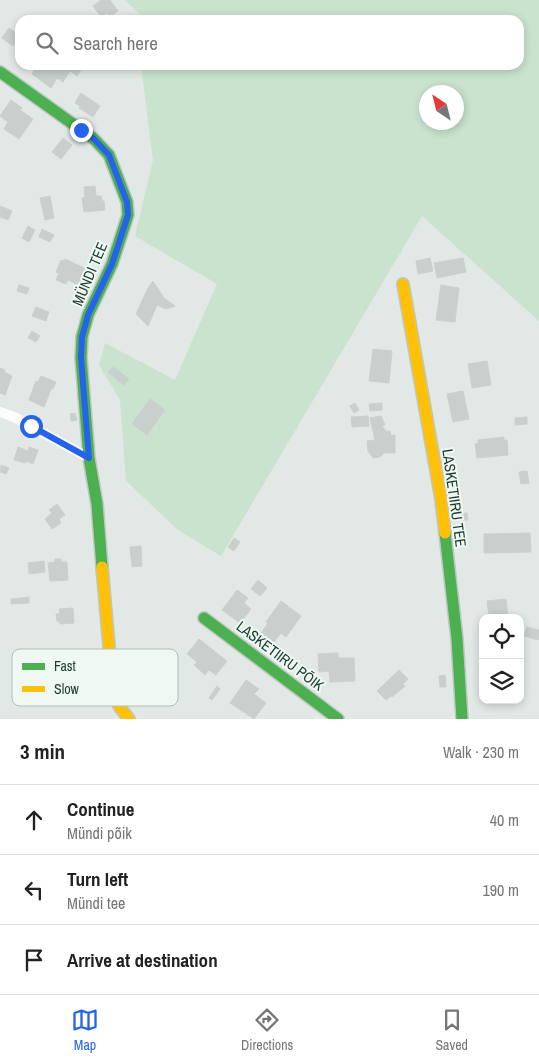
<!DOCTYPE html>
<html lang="en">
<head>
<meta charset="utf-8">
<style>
	:root { --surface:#fff; --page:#f2f2f2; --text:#222; --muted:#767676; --line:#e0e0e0; --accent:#2563eb }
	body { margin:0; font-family:"Archivo Narrow",sans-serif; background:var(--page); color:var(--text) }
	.controls { position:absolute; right:15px; bottom:15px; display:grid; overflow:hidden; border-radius:10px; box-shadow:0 2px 8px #0003 }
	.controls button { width:45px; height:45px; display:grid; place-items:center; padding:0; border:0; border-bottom:1px solid var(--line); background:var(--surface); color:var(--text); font:25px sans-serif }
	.compass { position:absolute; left:419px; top:85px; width:45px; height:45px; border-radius:50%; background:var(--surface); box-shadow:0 2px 8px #0003; rotate:325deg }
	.stop { position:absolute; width:15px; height:15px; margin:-11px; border:4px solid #2563eb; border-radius:50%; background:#fff }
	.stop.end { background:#2563eb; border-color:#fff; box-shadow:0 1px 5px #0008 }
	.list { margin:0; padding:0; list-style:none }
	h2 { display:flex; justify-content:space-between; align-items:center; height:65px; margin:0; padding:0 20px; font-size:21px }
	h2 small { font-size:16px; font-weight:400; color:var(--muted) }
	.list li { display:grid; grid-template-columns:32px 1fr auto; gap:15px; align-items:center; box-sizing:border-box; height:70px; padding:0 20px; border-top:1px solid var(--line) }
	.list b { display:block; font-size:19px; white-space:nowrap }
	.list p { margin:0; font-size:16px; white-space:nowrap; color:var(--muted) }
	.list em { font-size:16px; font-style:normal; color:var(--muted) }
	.icon { flex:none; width:28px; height:28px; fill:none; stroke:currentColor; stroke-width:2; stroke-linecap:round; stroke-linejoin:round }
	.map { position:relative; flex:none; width:539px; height:719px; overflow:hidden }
	.search { position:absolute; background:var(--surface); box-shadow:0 2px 8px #0003; left:15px; right:15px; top:15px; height:55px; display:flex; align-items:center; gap:12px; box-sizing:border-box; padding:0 18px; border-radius:15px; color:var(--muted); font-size:19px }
	.sheet { height:275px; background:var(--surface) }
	nav { display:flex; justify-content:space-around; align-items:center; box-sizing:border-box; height:70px; border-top:1px solid var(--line); background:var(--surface); font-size:14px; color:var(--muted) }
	nav a { display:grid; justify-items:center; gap:2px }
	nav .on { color:var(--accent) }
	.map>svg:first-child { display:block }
	.green { fill:#c9e3ce; fill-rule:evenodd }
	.building { fill:#c8cfcc; stroke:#cad1ce }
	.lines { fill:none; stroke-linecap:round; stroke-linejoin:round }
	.fast-casing { stroke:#bdc8c3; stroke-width:14 }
	.slow-casing { stroke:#bdc8c3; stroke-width:14 }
	.street { stroke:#fbfcfb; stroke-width:10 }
	.fast { stroke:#4caf50; stroke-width:11 }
	.slow { stroke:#ffc107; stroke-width:11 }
	.route { stroke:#2563eb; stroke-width:6 }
	.labels { text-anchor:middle; stroke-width:4; stroke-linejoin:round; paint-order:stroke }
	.street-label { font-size:15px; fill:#1e3d31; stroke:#eff8f2 }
	.key { fill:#eff8f2; stroke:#b0c0b8; stroke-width:1 }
	.key-label { font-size:14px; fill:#1e3d31 }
</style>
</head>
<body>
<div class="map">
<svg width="539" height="719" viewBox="0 0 539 719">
	<rect width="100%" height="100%" fill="#e2e8e5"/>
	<path class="green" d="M125,0H539V321L422,216L221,556L178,530L126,481L120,400L99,365L105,343L175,380L217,284L135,236L153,160L141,65H519V20H145ZM426,92H456V122H426Z"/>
	<path class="building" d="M101,0H110L118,11L110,17L107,13L101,17L93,6Z
		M9,28L18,34L20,31V46L15,43L13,46L2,38Z
		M38,65H84L77,76L70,71L63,82L57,78L51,88L32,74Z
		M81,93L100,106L93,117L79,108L80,106L75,103Z
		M11,100L22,108L20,110L33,119L19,139L4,129L8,122L0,116Z
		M63,138L72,145L61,159L52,152Z
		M95,186L96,196H101L102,201H104L105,210L84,212L82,198L85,197L84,187Z
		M50,196L54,218L45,220L40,198Z
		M0,206L12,211L8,220L0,217Z
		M28,226L35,230L29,242L22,238Z
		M42,229L54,235L50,242L39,237Z
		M430,258L433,271L418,274L416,261Z
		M463,258L466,272L437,278L434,263Z
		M65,259L86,269L79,285L68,280L66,284L56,280L59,273L56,272L61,260L65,261Z
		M153,281L164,298L175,306L166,309L157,305L148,326L136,314L148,288Z
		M19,285L29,288L27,294L17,291Z
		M441,285L459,288L455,322L436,320Z
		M36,307L49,312L46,321L32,316Z
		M32,331L40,336L36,342L28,338Z
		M373,349L392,351L389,383L369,381Z
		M487,361L491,385L472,388L468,364Z
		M113,367L129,379L124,385L108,372Z
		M0,368L5,370L4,372L12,376L5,395L0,393Z
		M41,376L56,382L53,389H51L44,407L29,400L36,381L38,382Z
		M463,391L469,419L453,422L447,394Z
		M150,399L165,410L147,435L132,424Z
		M355,403L359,410L354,413L350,406Z
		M382,403V410L370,411L369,404Z
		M75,413L77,420L71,421L70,414Z
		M368,416L369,426L352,427L351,417Z
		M381,416L385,425L382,426L386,431H390L391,436L395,435V453H384L380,457L373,458L368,451L367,441L375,440L370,418Z
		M527,417V424L515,425V418Z
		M504,437V440H507L508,455L477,458L475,444L478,443V440Z
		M18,447L28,451L29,447L38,450L33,464L26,461L25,463L14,460Z
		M1,465L9,468L6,474L0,472Z
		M527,471L529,483L521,484L519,472Z
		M57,504L65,515L59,519L61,523L52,529L45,519L52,513L49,510Z
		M467,513L468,520H459L458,514Z
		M530,533L531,552L484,553V534Z
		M234,538L240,542L234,551L228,547Z
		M141,546L142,566L132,567L130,547Z
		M55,559H61V562H67L68,580L50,581L48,563L55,562Z
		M44,561L45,572L29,574L28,563Z
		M258,580L267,588L260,596L251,589Z
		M237,590L248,598L244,603L251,609L240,623L222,610Z
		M29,597V603L11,604V599Z
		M506,599L508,618H489L487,601Z
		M281,601L301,616L286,637L281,633L274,642L261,633L268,623L266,622Z
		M73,608L74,623L60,624L59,621H57L56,614L60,613L59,609Z
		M527,627L539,630L538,640L524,636Z
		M199,639L227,661L216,675L209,670L205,675L194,665L197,662L187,654Z
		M338,653V658H354L355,681L330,682L329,671L319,672L318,654Z
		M399,670L408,679L403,684L405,686L392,697L391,696L386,700L377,691Z
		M445,675L446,687H440L439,676Z
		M246,680L259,689L254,694L266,703L254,719L230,703Z
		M217,686L220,689L212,700L209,698Z"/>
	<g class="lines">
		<g class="fast-casing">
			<path id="fast" d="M0,72L94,139L109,155L127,202L128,215L112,264L88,315L82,337L81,358L89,458L97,504L102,567
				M445,533L457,639L462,719
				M204,618L338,719"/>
		</g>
		<g class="slow-casing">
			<path id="slow" d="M403,284L441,499L445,533
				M102,567L112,680L119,706L129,719"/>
		</g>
		<path class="street" d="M0,412L14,417L89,458"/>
		<use href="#fast" class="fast"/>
		<use href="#slow" class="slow"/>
	</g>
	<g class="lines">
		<path class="route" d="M31,426L89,458L81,358L82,337L88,315L112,264L128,215L127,202L109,155L94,139L81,130"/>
	</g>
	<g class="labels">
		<g class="street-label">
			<text transform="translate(90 274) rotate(-67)" y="5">MÜNDI TEE</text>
			<text transform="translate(454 498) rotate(82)" y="5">LASKETIIRU TEE</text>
			<text transform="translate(280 656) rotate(37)" y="5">LASKETIIRU PÕIK</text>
		</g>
	</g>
	<rect x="12" y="649" width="166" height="57" rx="8" class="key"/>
	<rect x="22" y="663" width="23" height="7" fill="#4caf50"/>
	<rect x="22" y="686" width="23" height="6" fill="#ffc107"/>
	<g class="key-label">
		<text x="54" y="671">Fast</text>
		<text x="54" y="694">Slow</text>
	</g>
</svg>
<div class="controls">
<button><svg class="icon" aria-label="locate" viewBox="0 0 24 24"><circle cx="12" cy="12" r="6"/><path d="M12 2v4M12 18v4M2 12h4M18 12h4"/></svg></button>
<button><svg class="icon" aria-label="layers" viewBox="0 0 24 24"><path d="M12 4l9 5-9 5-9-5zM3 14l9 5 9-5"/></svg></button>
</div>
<svg class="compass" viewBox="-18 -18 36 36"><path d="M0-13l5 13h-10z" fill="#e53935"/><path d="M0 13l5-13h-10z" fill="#767676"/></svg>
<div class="stop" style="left:31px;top:426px"></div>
<div class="stop end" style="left:81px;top:130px"></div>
<div class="search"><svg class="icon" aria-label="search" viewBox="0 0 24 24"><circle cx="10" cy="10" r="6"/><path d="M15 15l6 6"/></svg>Search here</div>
</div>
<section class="sheet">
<h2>3 min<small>Walk · 230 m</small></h2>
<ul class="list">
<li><svg class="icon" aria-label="ahead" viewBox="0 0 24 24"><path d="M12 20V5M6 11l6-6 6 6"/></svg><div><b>Continue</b><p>Mündi põik</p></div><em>40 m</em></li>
<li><svg class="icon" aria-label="left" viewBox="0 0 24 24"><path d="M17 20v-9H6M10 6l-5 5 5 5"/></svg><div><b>Turn left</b><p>Mündi tee</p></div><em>190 m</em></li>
<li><svg class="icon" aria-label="arrive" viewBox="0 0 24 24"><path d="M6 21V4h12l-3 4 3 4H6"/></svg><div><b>Arrive at destination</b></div></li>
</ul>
</section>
<nav>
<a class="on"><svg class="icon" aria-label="map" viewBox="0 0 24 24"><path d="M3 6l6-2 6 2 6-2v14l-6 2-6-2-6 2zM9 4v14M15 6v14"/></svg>Map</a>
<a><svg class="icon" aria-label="directions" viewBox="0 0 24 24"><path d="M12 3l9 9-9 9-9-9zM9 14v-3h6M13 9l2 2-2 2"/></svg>Directions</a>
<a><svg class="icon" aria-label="saved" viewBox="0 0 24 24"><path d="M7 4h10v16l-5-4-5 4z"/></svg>Saved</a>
</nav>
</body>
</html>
